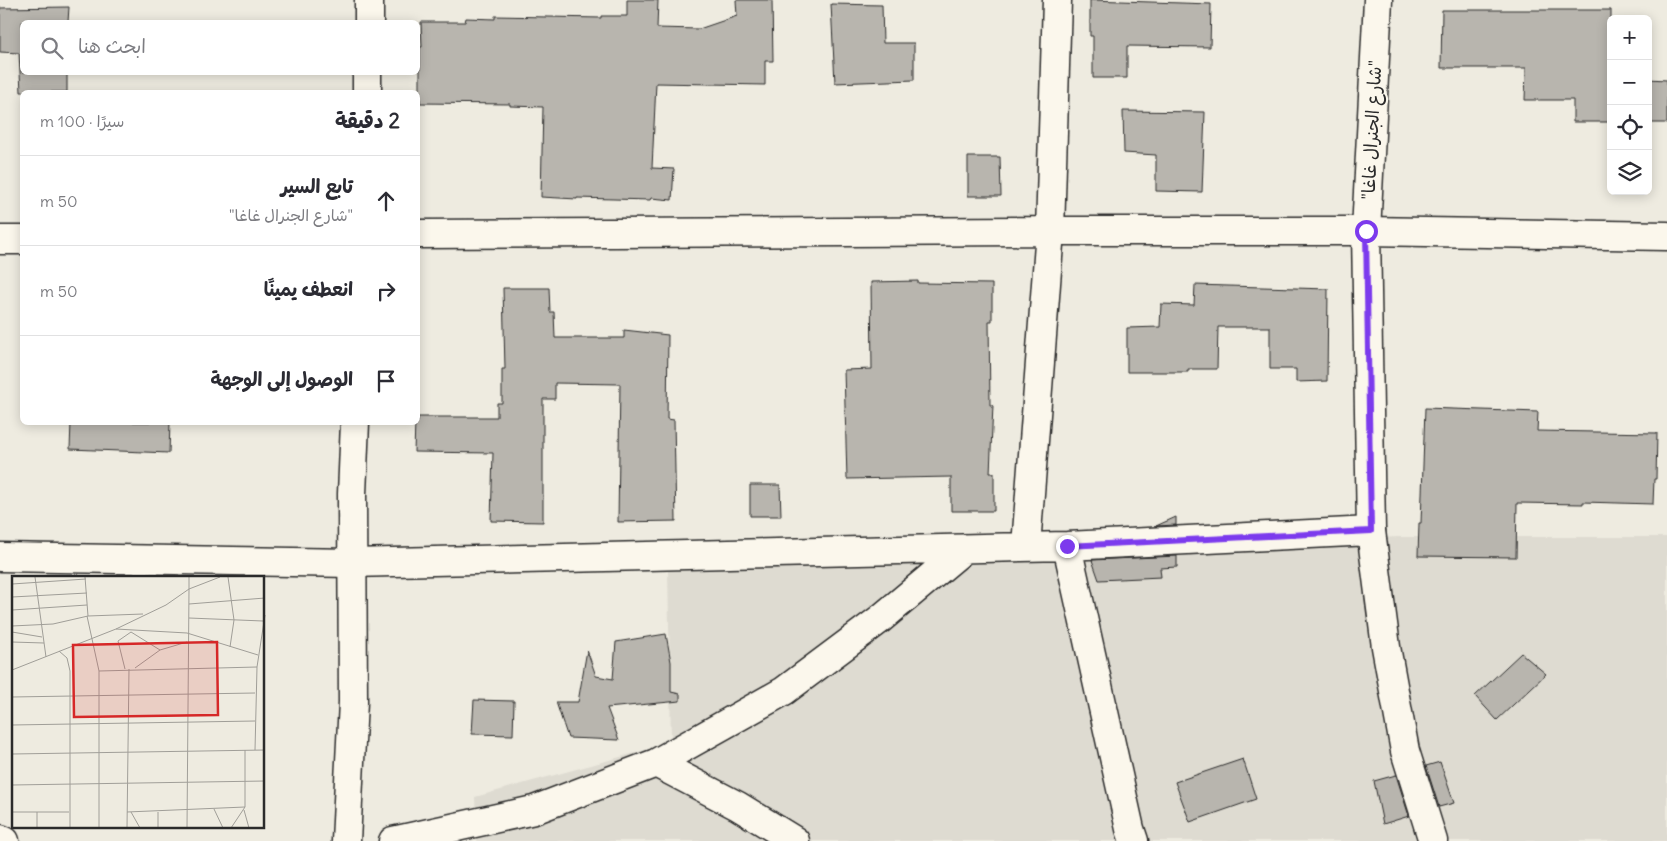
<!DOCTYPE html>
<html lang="ar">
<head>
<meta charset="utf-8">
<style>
	:root { --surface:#fff; --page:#f7f7f7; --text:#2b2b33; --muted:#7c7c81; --line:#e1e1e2 }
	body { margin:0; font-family:Delius,"Playpen Sans Arabic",sans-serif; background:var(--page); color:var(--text); direction:rtl }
	.controls { position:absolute; right:15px; top:15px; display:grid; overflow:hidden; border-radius:8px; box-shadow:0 2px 12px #0003 }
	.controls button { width:45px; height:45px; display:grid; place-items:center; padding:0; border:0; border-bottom:1px solid var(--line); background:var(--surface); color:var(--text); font:25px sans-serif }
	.stop { position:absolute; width:15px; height:15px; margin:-11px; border:4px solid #7c3aed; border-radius:50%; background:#fff }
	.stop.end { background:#7c3aed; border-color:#fff; box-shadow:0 1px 5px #0008 }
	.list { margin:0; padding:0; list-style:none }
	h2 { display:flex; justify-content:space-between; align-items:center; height:65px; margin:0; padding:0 20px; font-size:21px }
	h2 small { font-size:16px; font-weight:400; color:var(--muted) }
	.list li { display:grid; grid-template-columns:32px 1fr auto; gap:15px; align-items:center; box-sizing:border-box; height:90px; padding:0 20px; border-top:1px solid var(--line) }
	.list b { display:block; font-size:19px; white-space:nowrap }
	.list p { margin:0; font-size:16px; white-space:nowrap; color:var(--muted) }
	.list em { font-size:16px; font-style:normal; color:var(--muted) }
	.icon { flex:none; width:28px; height:28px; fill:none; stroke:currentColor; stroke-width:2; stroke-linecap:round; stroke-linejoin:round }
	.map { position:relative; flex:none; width:1667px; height:841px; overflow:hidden; direction:ltr }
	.search { position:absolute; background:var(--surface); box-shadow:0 2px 12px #0003; left:20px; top:20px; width:400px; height:55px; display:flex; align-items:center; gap:12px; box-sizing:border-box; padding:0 18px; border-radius:8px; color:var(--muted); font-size:19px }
	.panel { position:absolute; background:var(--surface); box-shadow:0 2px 12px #0003; left:20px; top:90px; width:400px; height:335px; border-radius:8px; direction:rtl }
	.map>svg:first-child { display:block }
	.built { fill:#dedbd1 }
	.building { fill:#b8b5ae; stroke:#2b2b2b }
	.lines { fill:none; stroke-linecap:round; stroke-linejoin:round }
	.minor-casing { stroke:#2b2b2b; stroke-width:31 }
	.tertiary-casing { stroke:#2b2b2b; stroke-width:31 }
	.secondary-casing { stroke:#2b2b2b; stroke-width:31 }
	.minor { stroke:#fbf7ec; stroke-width:28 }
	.tertiary { stroke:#fbf7ec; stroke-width:28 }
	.secondary { stroke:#fbf7ec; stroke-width:28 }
	.route { stroke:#7c3aed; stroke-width:6 }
	.labels { text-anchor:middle; stroke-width:4; stroke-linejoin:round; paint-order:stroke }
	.street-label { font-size:18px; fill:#2b2b2b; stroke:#fbf7ec }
	.inset-road { fill:none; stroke:#a09e98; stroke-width:1 }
	.view { fill:#d62828; fill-opacity:0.15; stroke:#d62828; stroke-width:2.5 }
	.inset-edge { fill:none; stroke:#2b2b2b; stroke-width:2.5 }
</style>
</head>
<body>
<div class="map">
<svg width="1667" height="841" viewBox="0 0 1667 841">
	<rect width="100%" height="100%" fill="#eeebe0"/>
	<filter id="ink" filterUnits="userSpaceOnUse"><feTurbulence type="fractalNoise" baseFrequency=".02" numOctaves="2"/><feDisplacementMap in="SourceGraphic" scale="10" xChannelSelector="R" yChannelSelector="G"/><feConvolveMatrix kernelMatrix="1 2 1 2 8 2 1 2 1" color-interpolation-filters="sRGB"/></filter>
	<g filter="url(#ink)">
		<path class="built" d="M1400,537H1667V841H477L475,797L671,743L668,568Z"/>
		<path class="building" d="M627,0H658L657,28L699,29L737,16L736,0H772L773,61H765V85L656,83L652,168L674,169L672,200L651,198L650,200L577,198V199L541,197L543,107L510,106V104L420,103V47H422L421,22H465L466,18L495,19V16L601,18V16H627Z
			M1090,0L1211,4L1210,47L1127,46V78H1093V36H1090Z
			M831,4L882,5L883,43H914V80L835,83Z
			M69,7L68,22H22V72H67V92H21L19,53L0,52V8Z
			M1442,10H1611V122H1573V100H1525L1526,68H1441Z
			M1648,79L1667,80V123H1648Z
			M1123,111L1205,112L1202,192L1156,191V155L1124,153Z
			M968,157H1000L1001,196H968Z
			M918,281V283L992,284V321H989L990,405H993L990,473H994V511H951V477L847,479L844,370L872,369L871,282Z
			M1195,285L1328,289L1327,381L1296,382V369H1270V327H1218L1217,369H1188V372H1127V328L1160,327L1161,304L1194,305Z
			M503,288H549L550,312H554L555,338H624V330L668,335L667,419L674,420L676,521L618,522L620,384L555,383V399H543V522L491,521L493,453L414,452L415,422H418V417H497V403H502V369H505Z
			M1425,408L1538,412L1537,431L1657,433L1656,479H1654L1653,504L1583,502V504L1517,503L1516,557L1418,556L1419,523H1421Z
			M71,422H170L169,453L70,449Z
			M750,485H780L781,516H750Z
			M1176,517V525L1156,526Z
			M1177,556V567L1160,568L1161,577L1099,580L1092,560Z
			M666,634L671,662V692L680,694V701L607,708L619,740L568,738L556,702H578L587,650L596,676L613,679L616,642Z
			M1521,653L1546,674L1497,720L1475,696Z
			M474,700L514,701L513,735L472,734Z
			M1243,759L1256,799L1190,822L1175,782Z
			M1440,762L1454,803L1439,807L1426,766Z
			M1396,775L1409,816L1383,824L1374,781Z"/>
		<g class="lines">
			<g class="minor-casing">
				<path id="minor" d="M418,234L1050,231H1366L1667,236
					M0,240H22
					M1026,546L1050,231L1057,0
					M1067,546L1130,829L1134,841
					M0,557L352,563L1067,546L1371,531L1386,647L1405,751L1433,841
					M656,763L738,806L795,841
					M0,839L5,841
					M393,841L534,810L656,763L784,691L879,620L964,549"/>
			</g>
			<g class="tertiary-casing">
				<path id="tertiary" d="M1371,531L1366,231L1378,0"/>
			</g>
			<g class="secondary-casing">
				<path id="secondary" d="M369,22V0
					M367,92V72
					M346,841L353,702L352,494L355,422"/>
			</g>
			<use href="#minor" class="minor"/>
			<use href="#tertiary" class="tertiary"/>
			<use href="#secondary" class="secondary"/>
		</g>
	</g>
	<g class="lines" filter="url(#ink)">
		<path class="route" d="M1067,546L1371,531L1366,231"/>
	</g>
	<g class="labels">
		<g class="street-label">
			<text transform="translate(1372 130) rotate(-87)" y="6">"شارع الجنرال غاغا"</text>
		</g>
	</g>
	<g transform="translate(12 576)">
		<rect width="252" height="252" fill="#eeebe0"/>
		<path class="inset-road" d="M23,1L34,81M216,1L222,44L218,71M0,8L74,3M0,21L75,17M177,28L253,22M0,34L75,29M75,40L87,95L245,91M76,40L131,38M177,42L251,45M0,50L41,48L76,40L73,1M104,53L175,57L246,79M0,56L30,61M0,66L32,67M47,75L55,82L58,95V252M123,92L148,74L175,66M113,93L106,65L119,56L148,74M0,94L104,53L154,29L177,13V1M87,95V252M0,121L243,117M0,149L243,145M243,174L245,91L253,39M0,178L253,174M0,209L253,205M202,233L211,252M232,234L237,252M0,236H57M25,236V252M115,236L233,231M119,236L128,252M115,252L117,93M146,252V236M175,252L177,13L208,1M219,252L233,231V174"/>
		<path class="view" d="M205,66L206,139L62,141L61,69Z"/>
		<rect width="252" height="252" class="inset-edge"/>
	</g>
</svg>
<div class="controls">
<button>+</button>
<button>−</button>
<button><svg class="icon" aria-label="locate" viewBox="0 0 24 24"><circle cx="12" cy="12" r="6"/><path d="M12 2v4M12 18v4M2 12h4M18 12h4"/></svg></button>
<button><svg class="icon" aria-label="layers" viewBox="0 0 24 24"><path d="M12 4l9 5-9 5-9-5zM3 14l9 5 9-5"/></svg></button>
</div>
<div class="stop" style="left:1366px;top:231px"></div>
<div class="stop end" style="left:1067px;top:546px"></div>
<div class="search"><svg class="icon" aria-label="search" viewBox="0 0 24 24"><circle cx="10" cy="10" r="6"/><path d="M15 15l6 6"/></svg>ابحث هنا</div>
<section class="panel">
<h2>2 دقيقة<small>سيرًا · 100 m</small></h2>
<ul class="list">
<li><svg class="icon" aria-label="ahead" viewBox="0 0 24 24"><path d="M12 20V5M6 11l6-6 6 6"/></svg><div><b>تابع السير</b><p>&quot;شارع الجنرال غاغا&quot;</p></div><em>50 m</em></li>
<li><svg class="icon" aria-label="right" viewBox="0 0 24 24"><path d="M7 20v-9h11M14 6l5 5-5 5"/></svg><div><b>انعطف يمينًا</b></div><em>50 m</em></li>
<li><svg class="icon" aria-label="arrive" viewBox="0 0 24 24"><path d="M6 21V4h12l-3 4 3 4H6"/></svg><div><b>الوصول إلى الوجهة</b></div></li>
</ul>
</section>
</div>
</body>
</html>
